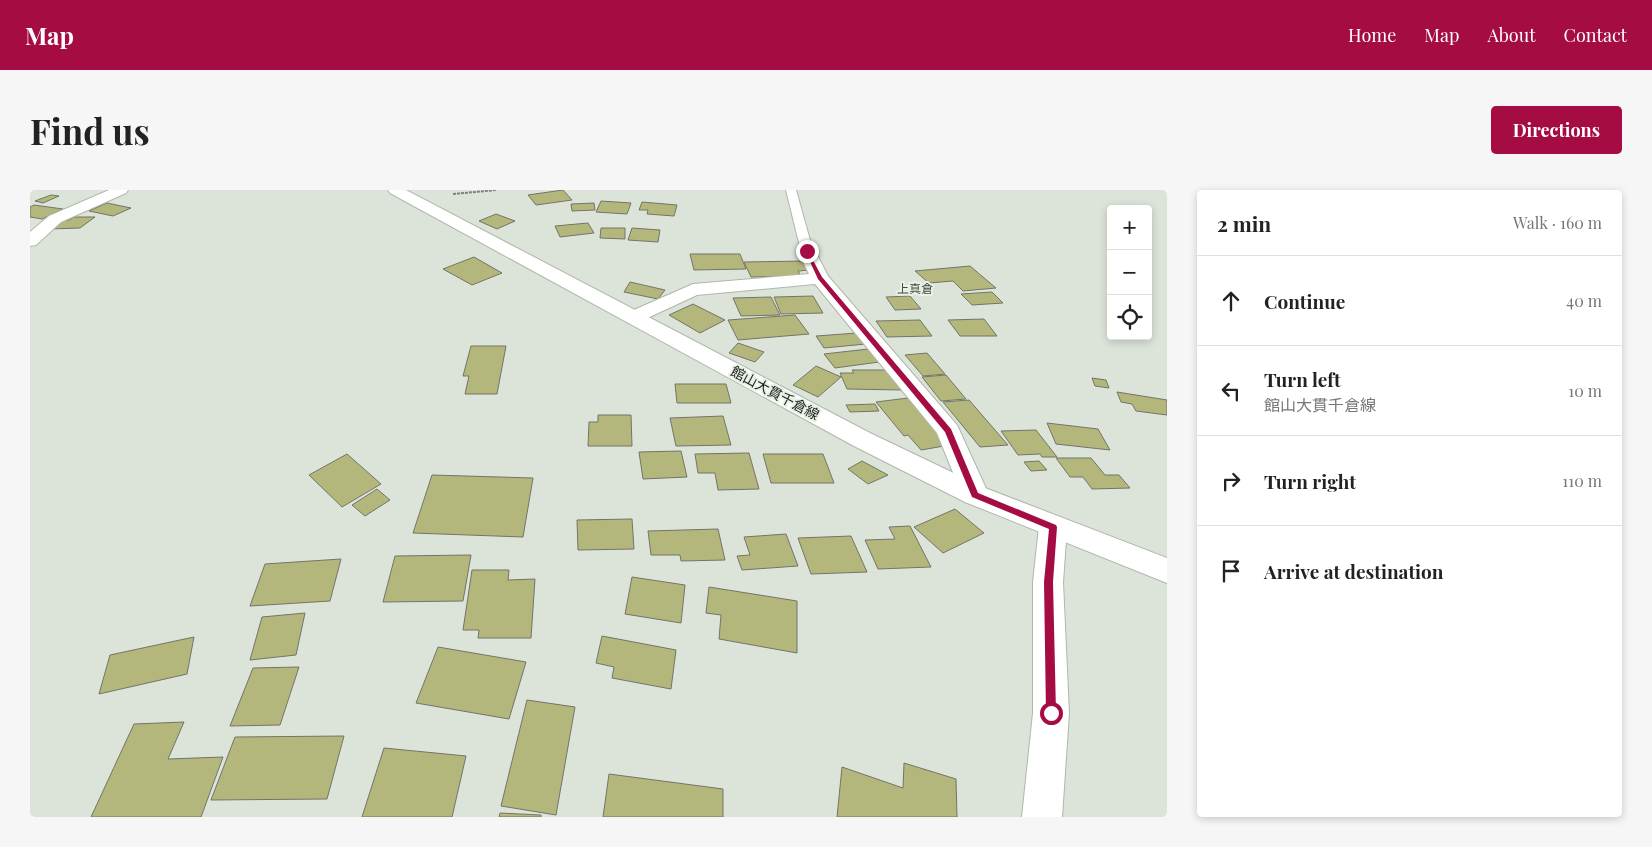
<!DOCTYPE html>
<html lang="en">
<head>
<meta charset="utf-8">
<style>
	:root { --surface:#fff; --page:#f6f6f6; --text:#222; --muted:#767676; --line:#e0e0e0; --accent:#a50c43 }
	body { margin:0; font-family:"Playfair Display","Noto Sans JP",serif; background:var(--page); color:var(--text) }
	.controls { position:absolute; right:15px; top:15px; display:grid; overflow:hidden; border-radius:5px; box-shadow:0 2px 8px #0003 }
	.controls button { width:45px; height:45px; display:grid; place-items:center; padding:0; border:0; border-bottom:1px solid var(--line); background:var(--surface); color:var(--text); font:25px sans-serif }
	.stop { position:absolute; width:15px; height:15px; margin:-11px; border:4px solid #a50c43; border-radius:50%; background:#fff }
	.stop.end { background:#a50c43; border-color:#fff; box-shadow:0 1px 5px #0008 }
	.list { margin:0; padding:0; list-style:none }
	h2 { display:flex; justify-content:space-between; align-items:center; height:65px; margin:0; padding:0 20px; font-size:21px }
	h2 small { font-size:16px; font-weight:400; color:var(--muted) }
	.list li { display:grid; grid-template-columns:32px 1fr auto; gap:15px; align-items:center; box-sizing:border-box; height:90px; padding:0 20px; border-top:1px solid var(--line) }
	.list b { display:block; font-size:19px; white-space:nowrap }
	.list p { margin:0; font-size:16px; white-space:nowrap; color:var(--muted) }
	.list em { font-size:16px; font-style:normal; color:var(--muted) }
	.icon { flex:none; width:28px; height:28px; fill:none; stroke:currentColor; stroke-width:2; stroke-linecap:round; stroke-linejoin:round }
	.map { position:relative; flex:none; width:1137px; height:627px; overflow:hidden; border-radius:5px }
	header { display:flex; align-items:center; gap:30px; box-sizing:border-box; height:70px; padding:0 25px; background:var(--accent); color:#fff }
	header strong { font-size:24px }
	nav { display:flex; gap:28px; margin-inline-start:auto; font-size:18px }
	.intro { display:flex; align-items:center; justify-content:space-between; box-sizing:border-box; height:120px; padding:0 30px }
	h1 { margin:0; font-size:35px }
	.button { padding:12px 22px; border-radius:5px; background:var(--accent); color:#fff; font-size:18px; font-weight:700 }
	main { display:flex; gap:30px; padding:0 30px }
	aside { flex:1; background:var(--surface); border-radius:5px; box-shadow:0 2px 8px #0003 }
	.map>svg:first-child { display:block }
	.building { fill:#b4b77b; stroke:#737469 }
	.lines { fill:none; stroke-linecap:round; stroke-linejoin:round }
	.lane-casing { stroke:#afb7ac; stroke-width:2 }
	.street-casing { stroke:#afb7ac; stroke-width:2 }
	.secondary-casing { stroke:#afb7ac; stroke-width:2 }
	.path { stroke:#7d827b; stroke-width:2; stroke-dasharray:3 1; stroke-linecap:butt }
	.lane { fill:#fff; fill-rule:evenodd }
	.street { fill:#fff; fill-rule:evenodd }
	.secondary { fill:#fff; fill-rule:evenodd }
	.route { fill:#a50c43 }
	.labels { text-anchor:middle; stroke-width:4; stroke-linejoin:round; paint-order:stroke }
	.far-neighbourhood-label { font-size:12px; fill:#434940; stroke:#e9f1e6 }
	.street-label { font-size:14px; fill:#1c1e1b; stroke:#e9f1e6 }
</style>
</head>
<body>
<header>
<strong>Map</strong>
<nav><a>Home</a><a>Map</a><a>About</a><a>Contact</a></nav>
</header>
<div class="intro"><h1>Find us</h1><a class="button">Directions</a></div>
<main>
<div class="map">
<svg width="1137" height="627" viewBox="0 0 1137 627">
	<rect width="100%" height="100%" fill="#dce4d9"/>
	<path class="building" d="M533,0L542,10L506,15L498,5Z
		M21,5L29,6L13,13L5,11Z
		M571,11L601,13L597,24L566,22Z
		M612,12L647,15L644,26L617,24L618,20H609Z
		M77,13L101,18L83,26L59,21Z
		M564,13L565,20L542,21L541,14Z
		M4,15L33,19L12,29L0,27V17Z
		M466,24L485,31L467,39L449,31Z
		M44,27H65L50,38L20,39L32,30H39Z
		M558,33L564,43L530,47L525,36Z
		M571,38H595V49L570,48Z
		M602,38L630,40L628,52L598,50Z
		M660,64H710L716,79L664,80Z
		M444,67L472,83L442,95L413,79Z
		M775,71L780,80L768,81L771,86L721,87L714,72Z
		M940,76L966,98L933,101L923,91L899,93L885,81Z
		M600,92L635,100L628,109L594,102Z
		M962,102L973,113L942,115L931,104Z
		M783,106L793,123L751,124L744,107Z
		M880,106L891,119L865,120L856,107Z
		M741,107L750,125L711,126L703,108Z
		M663,114L695,130L670,143L639,125Z
		M765,125L779,144L708,150L698,130Z
		M954,129L967,146H930L918,130Z
		M890,130L902,146L857,147L846,131Z
		M827,143L836,154L794,158L786,146Z
		M708,153L734,162L725,172L699,163Z
		M441,156H476L467,204H435L439,186H433Z
		M838,159L849,172L805,178L794,164Z
		M897,163L915,184L893,186L875,165Z
		M786,176L811,187L788,207L763,195Z
		M822,180H862L872,200L817,199L810,183H824Z
		M916,185L936,209L911,211L892,187Z
		M1062,188L1076,190L1079,198L1065,196Z
		M645,194H696L701,213H647Z
		M1087,202L1137,210V225L1106,221L1102,214L1091,212Z
		M878,208L920,255L891,260L878,245L874,246L846,212Z
		M939,210L978,255L950,257L913,212Z
		M845,214L849,221L820,222L816,215Z
		M568,225H601L602,256H558L559,232H568Z
		M693,226L701,255L646,256L640,228Z
		M1017,233L1068,239L1080,260L1026,254Z
		M1006,240L1027,267H1012L1010,264L988,265L971,241Z
		M651,261L657,287L613,289L609,262Z
		M719,263L729,299L688,300L685,283H668L665,264Z
		M317,264L351,294L312,317L279,285Z
		M733,264H793L804,293H741Z
		M1026,268H1061L1075,285H1089L1100,298L1062,299L1053,287H1040Z
		M832,271L858,285L838,294L818,279Z
		M1009,271L1017,280L1001,281L994,272Z
		M402,285L503,288L493,347L383,343Z
		M347,299L360,310L335,326L322,315Z
		M925,319L954,343L913,363L884,337Z
		M602,329L604,359L548,360L547,330Z
		M880,336L901,377L848,379L835,350L865,349L859,337Z
		M688,339L695,370L651,371L650,365H621L618,341Z
		M756,344L768,376L712,380L707,366L720,365L714,347Z
		M821,346L837,382L781,384L768,348Z
		M441,365L433,411L353,412L365,366Z
		M311,369L300,411L220,416L235,374Z
		M442,380H479L478,390L505,389L501,448H448L449,440H433Z
		M602,387L655,395L651,433L595,424Z
		M679,397L767,411V463L689,449L691,425L676,423Z
		M275,423L266,465L220,470L232,427Z
		M572,446L646,460L641,499L582,488L584,477L566,473Z
		M164,447L157,484L69,504L80,465Z
		M408,457L496,472L479,529L386,513Z
		M269,477L250,535L200,536L223,478Z
		M497,510L545,517L526,625L471,616Z
		M154,532L138,569L193,567L171,627H61L104,534Z
		M314,546L297,609L181,610L205,547Z
		M354,558L436,566L422,627H332Z
		M874,573L926,589L927,627H807L812,577L873,598Z
		M579,584L693,599V627H573Z
		M470,623L511,625V627H469Z"/>
	<g class="lines">
		<g class="lane-casing">
			<path id="lane" d="M756,0H766L783,61L781,64H773L771,61Z"/>
		</g>
		<g class="street-casing">
			<path id="street" d="M79,0H98L96,3L31,32L6,55L0,56V42L19,26Z
				M777,56L783,57L798,86L927,235L959,305L955,312L945,315L935,312L907,243L785,94L667,105L611,131L604,133L597,131L594,127L597,123L663,94L779,84L768,61L771,57Z
				M1023,326L1033,329L1037,337L1033,392L1039,523L1032,627H992L1003,523V392L1009,337L1013,329Z"/>
		</g>
		<g class="secondary-casing">
			<path id="secondary" d="M358,0H376L842,244L955,298L1137,368V393L935,312L824,256L360,3Z"/>
		</g>
		<path class="path" d="M423,4L467,0"/>
		<use href="#lane" class="lane"/>
		<use href="#street" class="street"/>
		<use href="#secondary" class="secondary"/>
	</g>
	<path class="route" d="M777,59L792,87L921,239L948,303L1026,335L1027,337L1023,392L1026,523L1025,527L1021,528L1017,527L1016,523L1014,392L1019,339L942,307L915,242L788,89L775,61Z"/>
	<g class="labels">
		<g class="far-neighbourhood-label">
			<text x="885" y="103">上真倉</text>
		</g>
		<g class="street-label">
			<text transform="translate(745 203) rotate(28)" y="5">館山大貫千倉線</text>
		</g>
	</g>
</svg>
<div class="controls">
<button>+</button>
<button>−</button>
<button><svg class="icon" aria-label="locate" viewBox="0 0 24 24"><circle cx="12" cy="12" r="6"/><path d="M12 2v4M12 18v4M2 12h4M18 12h4"/></svg></button>
</div>
<div class="stop" style="left:1021px;top:523px"></div>
<div class="stop end" style="left:777px;top:61px"></div>
</div>
<aside>
<h2>2 min<small>Walk · 160 m</small></h2>
<ul class="list">
<li><svg class="icon" aria-label="ahead" viewBox="0 0 24 24"><path d="M12 20V5M6 11l6-6 6 6"/></svg><div><b>Continue</b></div><em>40 m</em></li>
<li><svg class="icon" aria-label="left" viewBox="0 0 24 24"><path d="M17 20v-9H6M10 6l-5 5 5 5"/></svg><div><b>Turn left</b><p>館山大貫千倉線</p></div><em>10 m</em></li>
<li><svg class="icon" aria-label="right" viewBox="0 0 24 24"><path d="M7 20v-9h11M14 6l5 5-5 5"/></svg><div><b>Turn right</b></div><em>110 m</em></li>
<li><svg class="icon" aria-label="arrive" viewBox="0 0 24 24"><path d="M6 21V4h12l-3 4 3 4H6"/></svg><div><b>Arrive at destination</b></div></li>
</ul>
</aside>
</main>
</body>
</html>
